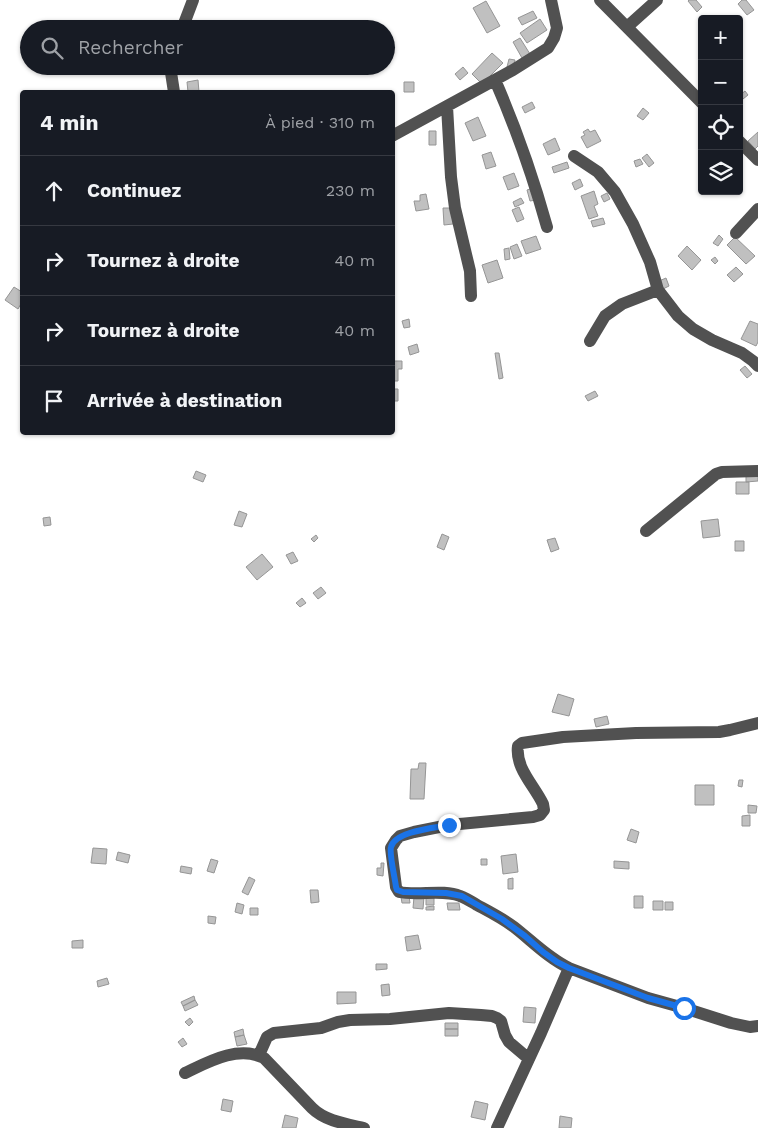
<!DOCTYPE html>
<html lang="fr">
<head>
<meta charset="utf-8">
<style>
	:root { --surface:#171b24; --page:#242831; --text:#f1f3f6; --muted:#9ea1a6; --line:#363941 }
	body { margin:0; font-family:"Work Sans",sans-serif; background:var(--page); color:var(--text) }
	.controls { position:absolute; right:15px; top:15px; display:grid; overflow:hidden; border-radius:5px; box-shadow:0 1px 4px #0004 }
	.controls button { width:45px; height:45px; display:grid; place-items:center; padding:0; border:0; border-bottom:1px solid var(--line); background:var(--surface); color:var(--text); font:25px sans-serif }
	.stop { position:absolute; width:15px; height:15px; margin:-11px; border:4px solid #1a73e8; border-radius:50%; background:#fff }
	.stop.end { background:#1a73e8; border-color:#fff; box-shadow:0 1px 5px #0008 }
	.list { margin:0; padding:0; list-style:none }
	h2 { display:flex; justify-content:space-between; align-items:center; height:65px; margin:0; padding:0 20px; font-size:21px }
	h2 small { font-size:16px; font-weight:400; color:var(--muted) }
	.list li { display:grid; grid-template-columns:32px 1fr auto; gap:15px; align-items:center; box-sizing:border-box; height:70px; padding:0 20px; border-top:1px solid var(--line) }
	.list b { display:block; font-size:19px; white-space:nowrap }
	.list em { font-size:16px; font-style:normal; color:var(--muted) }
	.icon { flex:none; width:28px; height:28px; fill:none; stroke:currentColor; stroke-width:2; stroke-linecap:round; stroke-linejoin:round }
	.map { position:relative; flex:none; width:758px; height:1128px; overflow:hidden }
	.search { position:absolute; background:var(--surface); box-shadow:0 1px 4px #0004; left:20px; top:20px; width:375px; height:55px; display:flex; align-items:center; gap:12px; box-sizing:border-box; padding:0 18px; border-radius:28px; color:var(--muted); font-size:19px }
	.panel { position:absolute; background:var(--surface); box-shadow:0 1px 4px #0004; left:20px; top:90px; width:375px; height:345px; border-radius:5px }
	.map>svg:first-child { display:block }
	.building { fill:#c0c0c0; stroke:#959595 }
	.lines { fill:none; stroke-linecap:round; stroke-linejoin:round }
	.minor { stroke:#515151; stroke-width:12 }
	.route { stroke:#1a73e8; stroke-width:6 }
</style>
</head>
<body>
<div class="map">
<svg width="758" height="1128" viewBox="0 0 758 1128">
	<rect width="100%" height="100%" fill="#fff"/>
	<path class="building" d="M689,0H696L702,7L697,12L688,1Z
		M742,0H746L754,10L747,15L738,4Z
		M486,1L500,26L487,33L473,8Z
		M533,11L537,18L522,25L518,18Z
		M540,19L547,30L527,43L520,33Z
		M520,38L530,54L522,58L513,42Z
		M492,53L503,63L482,84L472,74Z
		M509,59L515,60L513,68L507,67Z
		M463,67L468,73L460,80L455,74Z
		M198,80L199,92H188L187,82Z
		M404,82H414V92H404Z
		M745,91L748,95L743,99L740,95Z
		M532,102L535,108L525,113L522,107Z
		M643,108L649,113L643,120L637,116Z
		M478,117L486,136L473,141L465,123Z
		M588,129L590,132L595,130L601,141L587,148L581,137L585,135L583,132Z
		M429,131H436V145H429Z
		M758,132V146L755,149L748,141Z
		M555,138L560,150L548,155L543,144Z
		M491,152L496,166L486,169L482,155Z
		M647,154L654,163L649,167L642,158Z
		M640,159L643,164L636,167L634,161Z
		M567,162L569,168L554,173L552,167Z
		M514,173L519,186L508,190L503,177Z
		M580,179L583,186L575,190L572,183Z
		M533,188L536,200L530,201L527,190Z
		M594,191L598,204L594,206L598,216L589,219L581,196Z
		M607,193L610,199L604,202L601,196Z
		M426,194L429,209L416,211L414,201H420V195Z
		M521,198L524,203L515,207L513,202Z
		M519,207L524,219L517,222L512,210Z
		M443,208H453V224L444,225Z
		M603,218L605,224L593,227L591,221Z
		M719,235L723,239L718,246L713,243Z
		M536,236L541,249L526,254L521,241Z
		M735,237L755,256L746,264L727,245Z
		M517,244L522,256L514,259L510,247Z
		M687,246L701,260L692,270L678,256Z
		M509,248L510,259L505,260L504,249Z
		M715,257L718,261L715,264L711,260Z
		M497,260L503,278L488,283L482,265Z
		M736,267L743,274L734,282L727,275Z
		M666,278L669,286L663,289L659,281Z
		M14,287L22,292V302L18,309L5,300Z
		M409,319L410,327L404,328L402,321Z
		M750,321L758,324V342L756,346L741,339Z
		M417,344L419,352L410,355L408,347Z
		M495,353H499L503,378L499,379Z
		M392,361H402V369H398V381H392Z
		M745,366L752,374L747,378L740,370Z
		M392,389H398V401H392Z
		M595,391L598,396L588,401L585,396Z
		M196,471L206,475L203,482L193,478Z
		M758,474V481L746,482V475Z
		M736,482H749V494H736Z
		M239,511L247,514L242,527L234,525Z
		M50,517L51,525L44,526L43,518Z
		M718,519L720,536L703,538L701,521Z
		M442,534L449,537L444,550L437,547Z
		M316,535L318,538L314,542L311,539Z
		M555,538L559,549L551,552L547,540Z
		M735,541H744V551H735Z
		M293,552L298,561L291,564L286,555Z
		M262,554L273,567L257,580L246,567Z
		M321,587L326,593L318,599L313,593Z
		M302,598L306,603L300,607L296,603Z
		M558,694L574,699L569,716L552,712Z
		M607,716L609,724L596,727L594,719Z
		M419,763H426L424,799H410L411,769H418Z
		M739,780H743L742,787L738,786Z
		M695,785H714V805H695Z
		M748,805L757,806L756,813H748Z
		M750,815V826H742V816Z
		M631,829L639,832L636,843L627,840Z
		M93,848L107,849L106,864L91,863Z
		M118,852L130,855L128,863L116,860Z
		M516,854L518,872L503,874L501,856Z
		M211,859L218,861L214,873L207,871Z
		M481,859H487V865H481Z
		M614,861L629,862V869L614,868Z
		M381,863H384L383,876L377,875V868H381Z
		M181,866L192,868L191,874L180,872Z
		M249,877L255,880L248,895L242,892Z
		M513,878V889H508V879Z
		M310,890H318L319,902L311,903Z
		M409,896L410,903H402L401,897Z
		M634,896H643V908H634Z
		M414,897H424L423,909L413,908Z
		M426,898H434V905H426Z
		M653,901H663V910H653Z
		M665,902H673V910H665Z
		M237,903L244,905L242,914L235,912Z
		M447,903H459L460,910H448Z
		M434,906V910H426V907Z
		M250,908H258V915H250Z
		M208,916L216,917L215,924L208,923Z
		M418,935L421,949L407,951L405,937Z
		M83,940V948H72V941Z
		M376,964H387V969L376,970Z
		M107,978L109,984L98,987L97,981Z
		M389,984L390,995L382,996L381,985Z
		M337,992H356V1003L337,1004Z
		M194,996L195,1000L183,1006L181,1002Z
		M195,1000L198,1005L185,1011L183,1006Z
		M524,1007L536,1008L535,1023L523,1022Z
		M190,1018L193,1022L189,1026L185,1022Z
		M445,1023H458V1029H445Z
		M243,1029L244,1035L235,1037L234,1032Z
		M445,1029H458V1036H445Z
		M244,1035L247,1044L237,1046L235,1037Z
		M183,1038L187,1044L182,1047L178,1042Z
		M223,1099L233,1101L231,1112L221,1110Z
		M475,1101L488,1104L485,1120L471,1117Z
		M285,1115L298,1118L296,1128H282Z
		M560,1116L572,1118L571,1128H559Z"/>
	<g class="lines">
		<path class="minor" d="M600,0L702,103
			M627,27L657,0
			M182,29L193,0
			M170,66L174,92
			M495,80C516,128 533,177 547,227
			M447,106L451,177L455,208L470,271L471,296
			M392,136L513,70L548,48L554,38L557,28L551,0
			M739,141L758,160
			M574,156L598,172L615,192L633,224L650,262L658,290L678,316L693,329L712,340L742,353L753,361L758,366
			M736,233L758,209
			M590,341L605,316L622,304L658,290
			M646,531L716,474L722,472L758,471
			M758,723L730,730L719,732L636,733L563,737L522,743L518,746C515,768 534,785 543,804L544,810L540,815L533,817L449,825L414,832L400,836L396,840L391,848L396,887L399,892C418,896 443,889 460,896C466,898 472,902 477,905C490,912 502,918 514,927C532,941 548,958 569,968L648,998L684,1008L731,1023L750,1027L758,1026
			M259,1055L267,1037L274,1033L321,1028L338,1022L350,1020L390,1019L449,1013L481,1015L492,1016L497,1018L501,1021L505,1035L509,1042L529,1059
			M185,1073C208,1062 238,1045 264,1058L312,1108C325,1121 346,1124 364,1128
			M497,1128L541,1033L569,968"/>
	</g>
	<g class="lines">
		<path class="route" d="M449,825C435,828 395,831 391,847C389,854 395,878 396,887L397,890L403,892L446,893L462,896L502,919L525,936L543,952L557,962L569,968L648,998L684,1008"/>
	</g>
</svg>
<div class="controls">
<button>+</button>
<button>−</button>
<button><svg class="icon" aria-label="locate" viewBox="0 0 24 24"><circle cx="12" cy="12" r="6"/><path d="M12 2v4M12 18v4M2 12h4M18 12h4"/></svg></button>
<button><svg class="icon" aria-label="layers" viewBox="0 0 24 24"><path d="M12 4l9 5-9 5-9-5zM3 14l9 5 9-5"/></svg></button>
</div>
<div class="stop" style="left:684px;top:1008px"></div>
<div class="stop end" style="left:449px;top:825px"></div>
<div class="search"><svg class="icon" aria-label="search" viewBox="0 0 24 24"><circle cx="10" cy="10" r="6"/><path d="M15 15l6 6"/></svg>Rechercher</div>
<section class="panel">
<h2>4 min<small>À pied · 310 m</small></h2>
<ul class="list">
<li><svg class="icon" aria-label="ahead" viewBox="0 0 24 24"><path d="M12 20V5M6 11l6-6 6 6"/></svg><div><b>Continuez</b></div><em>230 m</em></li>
<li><svg class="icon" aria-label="right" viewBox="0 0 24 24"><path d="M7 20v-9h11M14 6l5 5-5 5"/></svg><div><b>Tournez à droite</b></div><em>40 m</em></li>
<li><svg class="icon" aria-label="right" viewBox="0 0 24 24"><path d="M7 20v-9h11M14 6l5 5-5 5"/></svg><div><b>Tournez à droite</b></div><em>40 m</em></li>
<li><svg class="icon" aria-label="arrive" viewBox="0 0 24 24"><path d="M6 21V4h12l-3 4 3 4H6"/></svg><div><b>Arrivée à destination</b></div></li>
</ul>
</section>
</div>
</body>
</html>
